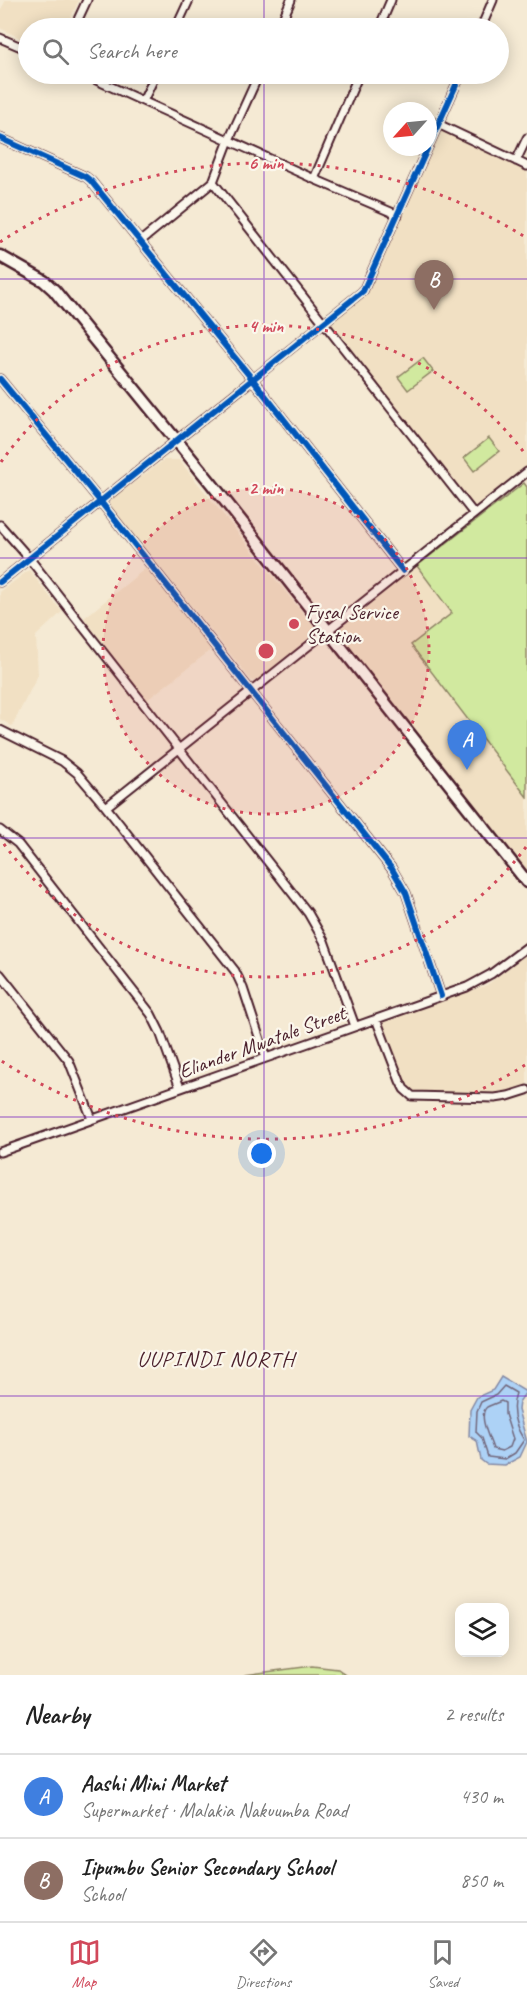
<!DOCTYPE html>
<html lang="en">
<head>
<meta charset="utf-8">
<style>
	:root { --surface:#fff; --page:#f2f2f2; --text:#222; --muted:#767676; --line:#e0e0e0; --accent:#d1495b }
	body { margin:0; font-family:Caveat,sans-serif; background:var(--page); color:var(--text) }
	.controls { position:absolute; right:18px; bottom:18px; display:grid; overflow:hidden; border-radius:12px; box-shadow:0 3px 15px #0003 }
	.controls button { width:54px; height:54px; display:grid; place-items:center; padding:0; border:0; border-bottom:2px solid var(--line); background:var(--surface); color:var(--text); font:30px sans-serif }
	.compass { position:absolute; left:383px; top:102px; width:54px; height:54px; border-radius:50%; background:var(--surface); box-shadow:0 3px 15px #0003; rotate:243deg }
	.you { position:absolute; left:262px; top:1154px; width:21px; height:21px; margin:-15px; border:4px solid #fff; border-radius:50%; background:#1a73e8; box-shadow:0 0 0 9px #1a73e833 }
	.badge { display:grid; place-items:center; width:39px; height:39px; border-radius:50%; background:var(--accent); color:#fff; font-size:20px; font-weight:700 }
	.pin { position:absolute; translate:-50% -50px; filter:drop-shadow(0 2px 3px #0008) }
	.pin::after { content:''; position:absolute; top:32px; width:21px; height:18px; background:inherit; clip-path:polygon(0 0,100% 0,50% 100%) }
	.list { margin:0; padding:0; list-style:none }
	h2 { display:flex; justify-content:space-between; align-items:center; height:78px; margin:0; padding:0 24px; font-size:26px }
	h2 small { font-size:20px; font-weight:400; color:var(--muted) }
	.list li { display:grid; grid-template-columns:39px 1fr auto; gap:18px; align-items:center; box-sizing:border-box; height:84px; padding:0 24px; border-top:2px solid var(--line) }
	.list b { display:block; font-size:22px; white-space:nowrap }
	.list p { margin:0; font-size:20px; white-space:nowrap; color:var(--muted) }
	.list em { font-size:20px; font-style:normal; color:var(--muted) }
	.icon { flex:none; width:33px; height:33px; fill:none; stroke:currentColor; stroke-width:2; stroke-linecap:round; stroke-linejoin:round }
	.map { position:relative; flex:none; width:527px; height:1675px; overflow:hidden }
	.search { position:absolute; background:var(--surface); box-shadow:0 3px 15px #0003; left:18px; right:18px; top:18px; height:66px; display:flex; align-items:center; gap:15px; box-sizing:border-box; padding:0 21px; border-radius:33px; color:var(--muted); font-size:22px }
	.sheet { height:246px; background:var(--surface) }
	nav { display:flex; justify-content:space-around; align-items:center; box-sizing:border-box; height:84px; border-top:2px solid var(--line); background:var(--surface); font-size:16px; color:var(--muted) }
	nav a { display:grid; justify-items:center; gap:3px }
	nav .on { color:var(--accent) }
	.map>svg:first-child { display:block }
	.built { fill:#f1e0c3 }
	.green { fill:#d1e99f; stroke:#8e8465; stroke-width:1.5 }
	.water { fill:#add2f6; stroke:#858aa5; stroke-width:1.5 }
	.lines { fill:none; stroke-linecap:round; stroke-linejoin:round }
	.shore { stroke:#72677c; stroke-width:1.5 }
	.minor-casing { stroke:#4a1f2b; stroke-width:11 }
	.primary-casing { stroke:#4a1f2b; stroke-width:15 }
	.minor { stroke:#fbf7ec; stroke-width:7 }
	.primary { stroke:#fbf7ec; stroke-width:10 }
	.cycleway-casing { stroke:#fbf7ec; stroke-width:10 }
	.cycleway { stroke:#0057b8; stroke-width:6 }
	.grid { fill:none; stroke:#7b2cbf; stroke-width:1.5; stroke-opacity:0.55 }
	.ring { fill:none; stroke:#d1495b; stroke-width:3; stroke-dasharray:3 6 }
	.poi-dot { fill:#d1495b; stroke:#fbf7ec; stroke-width:2 }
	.labels { text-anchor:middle; stroke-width:4.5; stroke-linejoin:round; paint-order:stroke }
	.poi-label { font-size:21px; fill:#4a1f2b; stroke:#fbf7ec; text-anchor:start }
	.street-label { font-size:21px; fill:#4a1f2b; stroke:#fbf7ec }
	.neighbourhood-label { font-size:22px; letter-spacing:1.5px; fill:#4a1f2b; stroke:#fbf7ec }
	.centre { fill:#d1495b; stroke:#fbf7ec; stroke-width:3 }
	.ring-label { font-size:18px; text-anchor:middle; font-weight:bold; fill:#d1495b; stroke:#fbf7ec; stroke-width:4.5; stroke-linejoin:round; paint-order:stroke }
</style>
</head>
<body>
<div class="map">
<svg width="527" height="1675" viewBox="0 0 527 1675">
	<rect width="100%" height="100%" fill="#f5ead4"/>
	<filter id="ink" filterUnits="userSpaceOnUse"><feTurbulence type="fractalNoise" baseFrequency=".0167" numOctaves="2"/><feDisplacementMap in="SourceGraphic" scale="12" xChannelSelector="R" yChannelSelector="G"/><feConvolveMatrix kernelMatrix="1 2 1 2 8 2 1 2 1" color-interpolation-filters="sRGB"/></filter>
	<g filter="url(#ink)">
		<path class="built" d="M6,0H79L66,28H28V42L0,28V11Z
			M438,124L527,166V472L474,514L323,324L359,296Z
			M164,460H179L314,627L311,636L257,680L252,681L110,505V500Z
			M417,566L452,613L412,644L527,797V874L334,633Z
			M146,568L212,649L147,700L84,618Z
			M29,570L62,612L36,636L38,675L12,726L0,719V592Z
			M527,953V1087L489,1098L407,1093L378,1024L487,985Z"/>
		<path class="green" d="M423,358L433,371L408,390L398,377Z
			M489,438L499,451L474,471L464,458Z
			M524,483L527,487V797L411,645L452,613L417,566Z
			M312,1666L338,1669L346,1675H244Z"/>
		<path class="water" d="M501,1377L526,1392L519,1402L518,1410L527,1442L520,1457L505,1465L486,1464L481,1460L477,1441L469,1436L470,1410L477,1397L493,1390Z"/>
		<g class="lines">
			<path class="shore" d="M504,1386L516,1393C510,1410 515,1426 524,1440L515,1453L505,1459L488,1457L482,1438L476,1432L477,1411L481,1402L496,1395Z
				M501,1401L505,1403V1414L513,1439L510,1447L502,1451L493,1449C490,1439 477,1415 487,1407C491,1405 497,1403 501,1401Z"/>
			<g class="minor-casing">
				<path id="minor" d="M74,28L87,0
					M176,28L189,0
					M279,28L291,0
					M379,28L391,0
					M481,28L493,0
					M0,38L28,50
					M83,74L314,179L398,215
					M259,74L229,140L213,182L474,514
					M143,101L156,74
					M438,124L527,166
					M0,138L86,177L91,181L253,380L403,571
					M516,161L527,138
					M314,179L359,74
					M142,240L213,182
					M0,379L100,501L392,869L406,893L441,996
					M0,525L29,558L308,913L324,941L355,1026
					M0,582L363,291L461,74
					M0,730L62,761L77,773L106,807L235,971L243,988L266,1058
					M106,807L527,472
					M0,830L18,844L151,1014L160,1032L180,1088
					M0,974L69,1061L92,1119
					M376,1019L400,1081L404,1089L412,1096L495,1098L508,1096L527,1090
					M0,1152L467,987L491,974L527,947"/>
			</g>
			<g class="primary-casing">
				<path id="primary" d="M0,256L44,281L54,290L211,483L527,882"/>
			</g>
			<use href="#minor" class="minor"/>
			<use href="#primary" class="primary"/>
			<g class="cycleway-casing">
				<path id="cycleway" d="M0,138L86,177L91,181L253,380L403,571
					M0,379L100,501L392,869L406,893L441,996
					M0,582L363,291L461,74"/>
			</g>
			<use href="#cycleway" class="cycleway"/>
		</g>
	</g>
	<path class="grid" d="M264,0V28M264,74V1675M0,279H527M0,558H527M0,838H527M0,1117H527M0,1396H527"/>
	<circle cx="266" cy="651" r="163" fill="#d1495b" fill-opacity=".12"/>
	<g class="ring">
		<circle cx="266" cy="651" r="163"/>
		<path d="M526 847A325 325 0 0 1 1 840M1 462A325 325 0 0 1 526 455"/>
		<path d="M525 1065A488 488 0 0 1 0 1060M0 242A488 488 0 0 1 525 237"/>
	</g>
	<circle class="poi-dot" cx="294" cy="624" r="6"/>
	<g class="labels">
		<g class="poi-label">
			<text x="306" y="619">Fysal Service<tspan x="306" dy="24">Station</tspan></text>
		</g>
		<g class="street-label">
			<text transform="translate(262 1042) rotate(-20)" y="7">Eliander Mwatale Street</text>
		</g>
		<g class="neighbourhood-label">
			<text x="216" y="1366">UUPINDI NORTH</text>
		</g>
	</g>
	<circle cx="266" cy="651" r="9" class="centre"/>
	<g class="ring-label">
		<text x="266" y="169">6 min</text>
		<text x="266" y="332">4 min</text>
		<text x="266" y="494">2 min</text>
	</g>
</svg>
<div class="controls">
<button><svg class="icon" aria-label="layers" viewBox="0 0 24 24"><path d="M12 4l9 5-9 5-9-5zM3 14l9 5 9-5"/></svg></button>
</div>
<svg class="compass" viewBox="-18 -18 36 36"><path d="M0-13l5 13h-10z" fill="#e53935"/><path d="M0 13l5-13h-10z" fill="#767676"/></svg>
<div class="you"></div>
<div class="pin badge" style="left:467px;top:770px;background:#3f7fe0">A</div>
<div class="pin badge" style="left:434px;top:310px;background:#8d6e63">B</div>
<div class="search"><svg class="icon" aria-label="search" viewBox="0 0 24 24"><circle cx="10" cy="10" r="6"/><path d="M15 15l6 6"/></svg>Search here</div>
</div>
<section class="sheet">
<h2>Nearby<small>2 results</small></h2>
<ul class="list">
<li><span class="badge" style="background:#3f7fe0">A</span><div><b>Aashi Mini Market</b><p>Supermarket · Malakia Nakuumba Road</p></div><em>430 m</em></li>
<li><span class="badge" style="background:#8d6e63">B</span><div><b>Iipumbu Senior Secondary School</b><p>School</p></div><em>850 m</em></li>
</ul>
</section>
<nav>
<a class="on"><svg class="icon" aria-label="map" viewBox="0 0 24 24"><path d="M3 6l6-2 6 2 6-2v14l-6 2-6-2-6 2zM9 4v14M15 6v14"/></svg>Map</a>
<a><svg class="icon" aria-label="directions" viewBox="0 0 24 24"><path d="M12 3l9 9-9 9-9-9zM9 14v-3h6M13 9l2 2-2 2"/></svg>Directions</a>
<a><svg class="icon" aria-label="saved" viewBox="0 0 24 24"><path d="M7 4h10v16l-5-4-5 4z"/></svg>Saved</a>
</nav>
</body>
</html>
